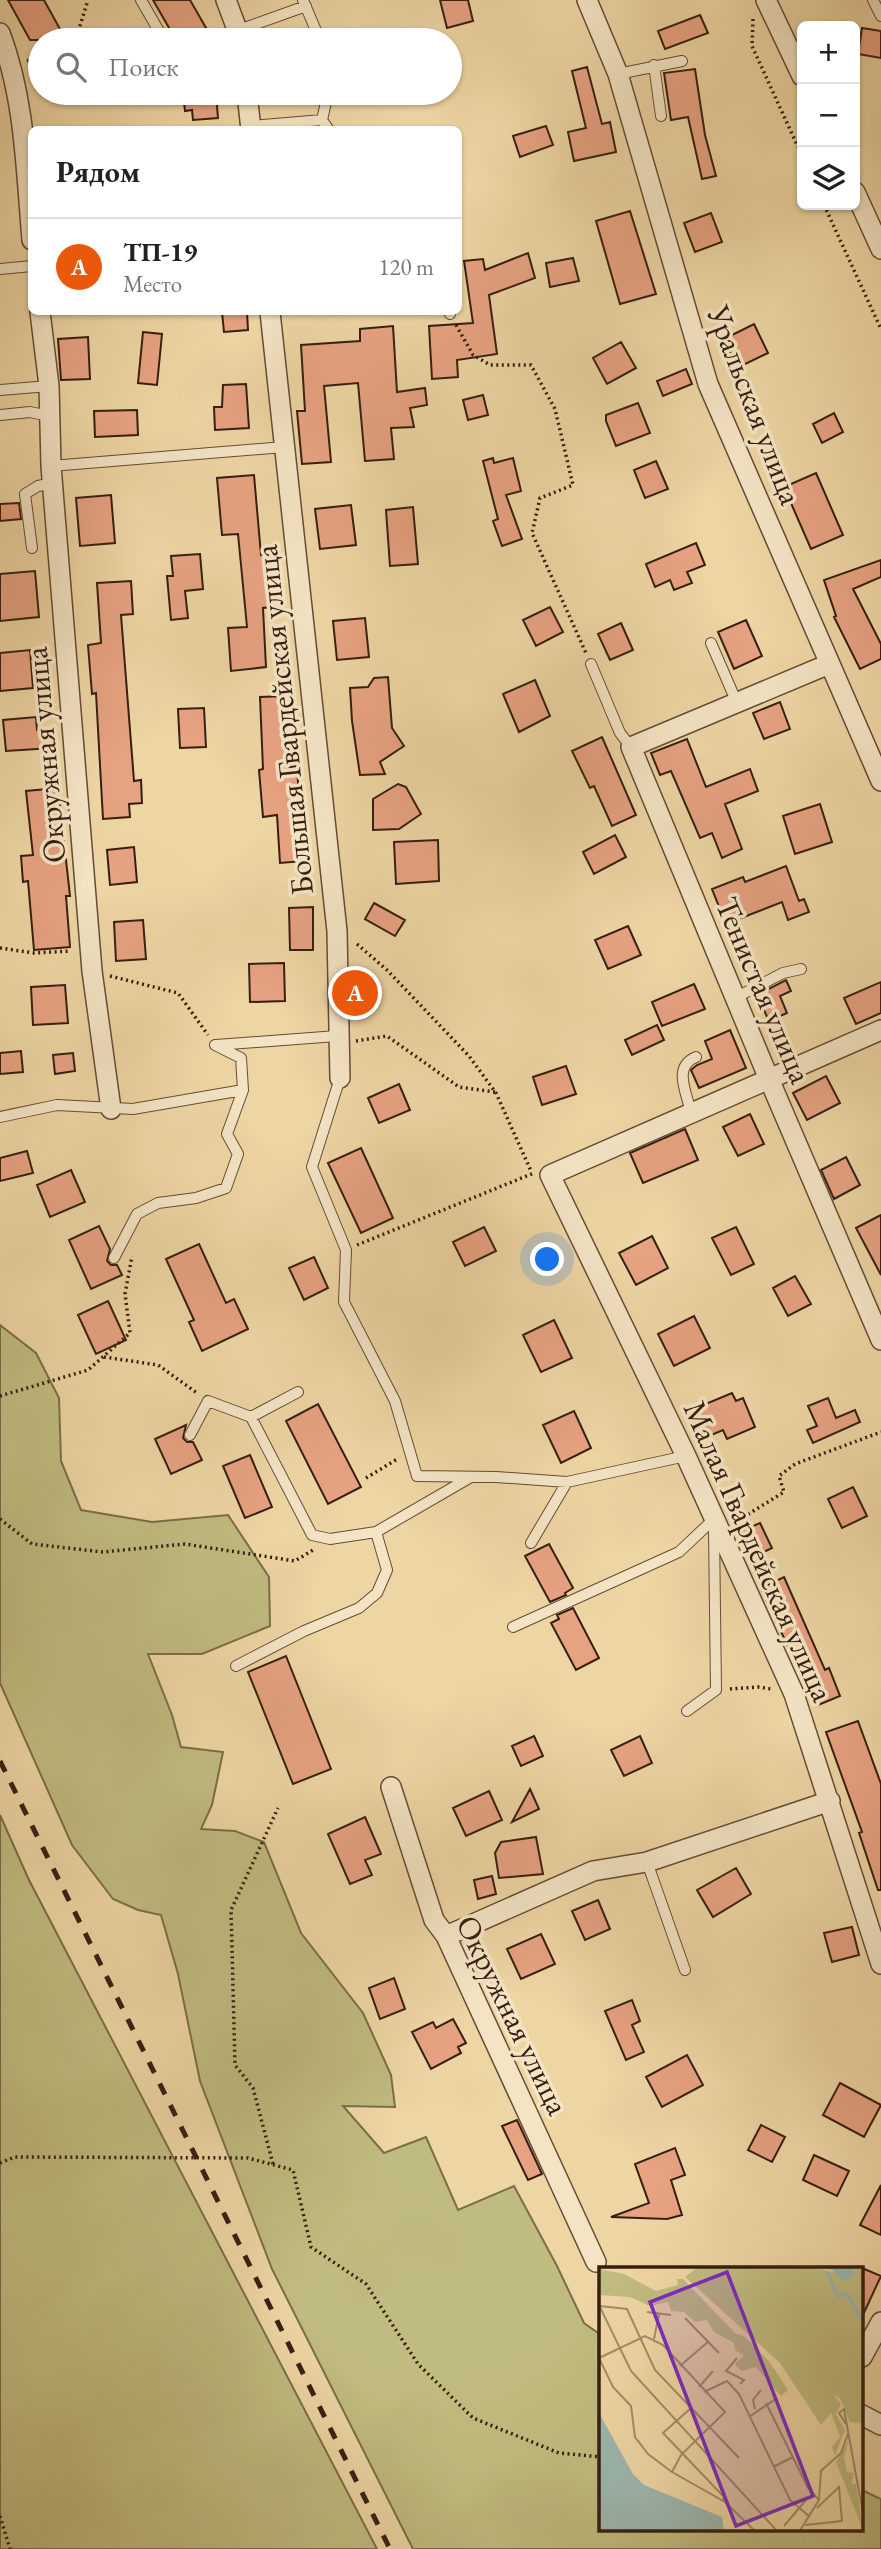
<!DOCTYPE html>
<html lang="ru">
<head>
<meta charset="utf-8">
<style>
	:root { --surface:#fff; --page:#f6f6f6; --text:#222; --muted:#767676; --line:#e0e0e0; --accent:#ea580c }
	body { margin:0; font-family:"EB Garamond",serif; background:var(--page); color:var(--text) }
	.controls { position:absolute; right:21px; top:21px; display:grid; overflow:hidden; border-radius:10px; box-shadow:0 2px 5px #0004 }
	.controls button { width:63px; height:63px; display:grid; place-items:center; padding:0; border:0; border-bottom:2px solid var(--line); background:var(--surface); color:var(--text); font:35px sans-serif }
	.you { position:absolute; left:548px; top:1260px; width:24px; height:24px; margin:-18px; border:5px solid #fff; border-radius:50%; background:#1a73e8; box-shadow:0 0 0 10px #1a73e833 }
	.badge { display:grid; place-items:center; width:46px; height:46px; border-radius:50%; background:var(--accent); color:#fff; font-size:23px; font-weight:700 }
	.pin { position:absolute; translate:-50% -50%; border:4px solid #fff; box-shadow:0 2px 7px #0006 }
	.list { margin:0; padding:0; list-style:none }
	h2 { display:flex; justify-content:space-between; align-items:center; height:91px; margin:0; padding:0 28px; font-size:30px }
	h2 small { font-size:23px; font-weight:400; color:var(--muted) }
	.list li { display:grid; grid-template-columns:46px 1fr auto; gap:21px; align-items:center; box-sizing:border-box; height:98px; padding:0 28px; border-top:2px solid var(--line) }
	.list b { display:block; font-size:26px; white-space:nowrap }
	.list p { margin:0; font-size:23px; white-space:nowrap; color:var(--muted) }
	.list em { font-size:23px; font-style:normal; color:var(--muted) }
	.icon { flex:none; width:38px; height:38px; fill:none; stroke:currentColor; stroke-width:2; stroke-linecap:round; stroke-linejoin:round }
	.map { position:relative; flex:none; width:881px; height:2549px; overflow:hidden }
	.search { position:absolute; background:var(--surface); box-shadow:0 2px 5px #0004; left:28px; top:28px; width:434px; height:77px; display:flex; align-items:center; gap:18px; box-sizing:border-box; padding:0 24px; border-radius:38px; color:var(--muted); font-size:26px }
	.panel { position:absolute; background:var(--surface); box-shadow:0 2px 5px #0004; left:28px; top:126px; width:434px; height:189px; border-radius:10px }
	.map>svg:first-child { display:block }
	.green { fill:#c0bb80; stroke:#7b6d48; stroke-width:2 }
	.building { fill:#e7a282; stroke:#361f10; stroke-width:2 }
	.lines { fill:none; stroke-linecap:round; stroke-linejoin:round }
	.service-casing { stroke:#644c35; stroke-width:12 }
	.minor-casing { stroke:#644c35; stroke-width:22 }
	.path { stroke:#361f10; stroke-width:3.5; stroke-dasharray:2 3.5; stroke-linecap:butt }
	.service { stroke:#f4e4c4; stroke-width:10 }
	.minor { stroke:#f4e4c4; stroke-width:19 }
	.rail { stroke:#361f10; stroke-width:5; stroke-dasharray:12 12; stroke-linecap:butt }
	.labels { text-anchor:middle; stroke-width:7; stroke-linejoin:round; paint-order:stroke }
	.street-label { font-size:32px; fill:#361f10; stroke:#f4e4c4 }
	.inset-river { fill:none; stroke:#9cb7af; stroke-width:3.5 }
	.inset-road { fill:none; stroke:#a48c69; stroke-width:2 }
	.view { fill:#7b2cbf; fill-opacity:0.15; stroke:#7b2cbf; stroke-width:3.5 }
	.inset-edge { fill:none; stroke:#361f10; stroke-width:3.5 }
</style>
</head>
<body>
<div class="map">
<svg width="881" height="2549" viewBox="0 0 881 2549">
	<rect width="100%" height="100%" fill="#eed5a4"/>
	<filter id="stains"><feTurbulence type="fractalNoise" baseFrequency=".00286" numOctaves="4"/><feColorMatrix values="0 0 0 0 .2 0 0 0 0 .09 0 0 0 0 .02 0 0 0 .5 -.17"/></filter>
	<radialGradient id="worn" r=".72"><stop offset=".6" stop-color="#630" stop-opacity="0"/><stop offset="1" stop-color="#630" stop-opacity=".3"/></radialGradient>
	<path class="green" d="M0,1325L36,1353L59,1398L61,1461L81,1510L152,1522L228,1515L269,1577L270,1626L202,1654H148L172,1715L181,1747L223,1752L212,1805L201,1829L235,1831L264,1842L301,1933L363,2013L391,2075L395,2107L343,2106L384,2153L426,2137L458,2210L514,2186L557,2266L584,2323L601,2335V2530H862V2490L881,2499V2549H413L272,2269L200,2081L178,1974L161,1915L138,1910L113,1899L72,1845L0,1683Z
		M0,1815L29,1880L377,2549H0Z"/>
	<path class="building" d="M8,0H44L66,40H30Z
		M153,0H190L213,40H176Z
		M440,0H468L473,21L447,28Z
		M700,15L708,33L665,49L658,31Z
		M862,28L881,31V58L858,54Z
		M587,67L602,124L610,122L616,152L574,161L568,132L586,128L572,71Z
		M695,69L705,135L716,176L702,179L688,117L671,120L664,73Z
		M183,93H216L218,118L193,120L192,110L185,111Z
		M546,126L553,145L520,157L513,136Z
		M630,211L656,294L620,304L596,221Z
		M711,213L722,242L695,252L684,223Z
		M528,253L535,278L489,295L497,354L457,360L458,377L432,379L429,326L473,323L464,261L483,259L485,270Z
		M573,258L579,281L550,287L546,263Z
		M222,312H247L248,330L224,332Z
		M754,324L768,353L737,368L724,339Z
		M393,326L397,392L425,388L427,405L410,408L414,427L391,428L394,459L365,461L358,383L324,386L331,462L302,464L297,411H305L301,345L360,341V329Z
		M143,332L162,334L157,385L138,383Z
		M88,337L90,379L61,380L58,339Z
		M621,342L636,368L607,384L593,358Z
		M686,369L692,384L663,396L657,381Z
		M246,384L249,428L215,430L214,407H222L223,385Z
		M483,395L488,415L468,420L463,400Z
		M638,403L650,433L616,446L606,421V415Z
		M137,410L138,435L95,437L94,411Z
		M834,413L843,432L822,443L813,424Z
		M493,458L494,463L513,458L521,491L506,495L522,539L502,546L493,521L498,519L483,461Z
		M656,461L668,489L645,498L634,470Z
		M816,473L843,535L811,549L784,487Z
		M254,475L261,555L272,554L277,602H272V607L263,608L266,667L231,671L228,628L247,627L238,534L222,535L217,478Z
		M111,495L115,543L80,546L76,498Z
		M19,503L21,519L0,521V504Z
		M351,505L356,545L320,549L315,509Z
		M413,507L418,564L390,566L386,510Z
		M696,543L705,565L687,572L692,583L674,590L670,580L655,587L646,564Z
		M200,554L203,589L185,591L188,618L171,620L167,576H173L171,556Z
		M881,560V577L853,589L881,644V659L860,669L834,617L836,616L824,580Z
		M35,571L39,617L0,621V574Z
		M131,581L133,614L121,615L134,781L141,780L142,803L129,804L130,817L103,819L96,693L92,694L88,645L101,643L97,583Z
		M550,607L563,632L536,646L523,620Z
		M365,618L369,657L337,660L333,621Z
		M746,620L762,656L734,669L718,632Z
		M621,623L633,650L610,660L598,634Z
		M30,650L33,688L0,691V653Z
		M388,677L392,728L404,746L380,762L385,774L360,775L352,721L350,688L368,687L374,678Z
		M535,680L550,716L519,732L503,694Z
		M285,696L289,767L297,766L303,861L280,863L277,815L263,817L259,770L263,769L260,697Z
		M780,702L790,729L764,739L753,713Z
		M204,708L206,747L180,748L178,709Z
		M36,717L37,730L51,729L52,748L6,751L3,720Z
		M602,737L636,815L612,826L594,786L590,788L572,751Z
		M687,739L706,787L750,769L758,791L725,804L742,849L722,858L712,833L700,838L671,771L660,775L651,753Z
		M398,784L406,787L421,814L399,829L373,830V799Z
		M58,788L70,896H66L70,947L34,950L28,881L23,882L21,856L33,855L26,791Z
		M820,804L832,842L795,854L783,816Z
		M615,835L626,857L594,874L583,852Z
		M438,840L439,881L396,884L394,842Z
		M134,847L137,882L110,885L107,850Z
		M786,866L799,901L804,899L809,912L788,920L782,902L726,924L712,889L743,877L745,882Z
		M374,903L405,920L395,936L365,919Z
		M313,907V950H290L289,908Z
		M143,920L146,959L116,961L114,922Z
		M628,926L641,955L608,969L595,940Z
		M284,963L285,1001L250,1002L249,964Z
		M786,980L791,991L780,996L787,1013L769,1021L757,995Z
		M881,982V1013L856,1024L844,998Z
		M694,984L705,1009L662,1026L652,1002Z
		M65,985L68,1023L33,1025L31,987Z
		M657,1025L664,1040L632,1055L625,1040Z
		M730,1030L746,1068L699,1088L691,1070L697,1065L712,1059L705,1041Z
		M21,1051L23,1072L0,1074V1053Z
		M73,1053L75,1071L55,1074L53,1055Z
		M566,1066L576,1094L542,1105L533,1077Z
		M826,1076L840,1103L807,1120L793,1093Z
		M399,1084L410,1110L379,1123L368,1098Z
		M750,1114L764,1144L738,1156L723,1127Z
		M685,1129L698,1160L643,1183L630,1153Z
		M361,1148L393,1218L361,1233L328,1163Z
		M27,1151L33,1173L0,1181V1158Z
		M846,1157L860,1185L834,1199L821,1170Z
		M71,1170L85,1202L50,1217L37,1185Z
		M881,1215V1275L856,1228Z
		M99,1226L110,1249L107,1261L111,1265H117L122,1275L91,1289L69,1240Z
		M484,1227L496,1251L465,1266L453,1242Z
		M736,1227L754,1264L731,1275L712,1238Z
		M652,1236L668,1268L636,1285L619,1253Z
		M199,1244L226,1303L234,1299L248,1329L202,1351L189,1322L194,1320L166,1259Z
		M314,1257L328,1288L304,1300L289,1268Z
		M795,1276L811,1304L788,1316L773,1288Z
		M108,1301L126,1340L96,1354L78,1315Z
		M694,1316L710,1348L674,1366L658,1334Z
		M554,1320L572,1358L541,1372L523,1335Z
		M732,1393L736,1401L743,1398L755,1427L727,1439L723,1430L709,1436L696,1408Z
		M828,1398L836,1418L855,1410L860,1422L813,1443L807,1430L817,1426L808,1406Z
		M318,1404L361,1487L328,1504L286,1421Z
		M574,1411L591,1448L561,1463L543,1425Z
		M186,1425L183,1438L187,1442H193L202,1460L171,1474L155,1439Z
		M250,1455L272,1507L245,1518L223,1466Z
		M853,1487L867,1516L842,1528L828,1499Z
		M760,1523L772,1548L749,1559L737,1533Z
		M549,1544L573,1588L565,1593L566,1595L550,1602L525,1556Z
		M784,1577L825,1670L829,1668L840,1696L816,1706L798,1660L795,1662L761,1588Z
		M573,1608L599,1658L576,1670L551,1623L559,1619L557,1615Z
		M286,1656L331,1769L293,1784L248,1672Z
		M858,1721L881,1784V1890H878L859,1833L862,1832L826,1732Z
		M534,1736L543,1756L521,1766L512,1746Z
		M640,1736L652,1763L624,1776L611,1750Z
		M530,1789L539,1809L512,1822Z
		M489,1791L502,1820L466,1836L453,1808Z
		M365,1817L381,1854L365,1860L372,1875L350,1884L328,1834Z
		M536,1837L543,1874L499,1878L495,1853L501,1842Z
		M736,1868L751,1894L713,1917L697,1890Z
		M492,1876L496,1894L478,1899L474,1880Z
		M598,1900L610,1929L585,1940L572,1911Z
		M852,1927L859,1955L832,1962L824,1933Z
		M541,1934L555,1964L521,1979L507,1949Z
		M394,1978L405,2009L380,2019L369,1988Z
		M632,2000L640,2021L632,2025L644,2052L626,2060L605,2011Z
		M453,2019L466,2043L458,2047L461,2053L431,2069L412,2032L433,2022L436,2028Z
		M687,2055L703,2085L662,2107L646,2077Z
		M840,2083L881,2105L864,2137L823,2115Z
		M517,2120L542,2174L528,2180L502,2126Z
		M761,2125L785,2137L772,2162L748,2150Z
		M675,2148L685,2175L671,2180L682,2215L667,2219L611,2217L649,2203L635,2164Z
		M814,2155L849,2171L837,2196L803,2180Z
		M881,2185V2235L860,2225Z
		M862,2268L881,2276L862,2317Z"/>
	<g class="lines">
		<g class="service-casing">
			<path id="service" d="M141,0L164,40
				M303,0L320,40
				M873,0L881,16
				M222,40L239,30L306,6
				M654,65L661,116
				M618,74L682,61
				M322,120L328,93
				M251,126L322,120L329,130
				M0,269L32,266
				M449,312L450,314
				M0,390L49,386
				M0,415L30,412L49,416
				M51,466L284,447
				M32,548L25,494L38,486L53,483
				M711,643L737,703
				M591,664L620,733L631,747
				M735,998L783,973L801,969
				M216,1045L337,1036
				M340,1078L312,1167L346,1250L344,1302L395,1401L417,1476L496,1477L567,1482L686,1456
				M691,1113C687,1093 672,1067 696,1057
				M0,1117L57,1105L133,1109L243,1090L241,1058L215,1045
				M114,1258L137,1214L158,1203L196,1198L226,1188L238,1154L227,1134L243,1090
				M190,1435L208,1401L251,1417
				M376,1532L471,1477
				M531,1543L567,1482
				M513,1627L679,1552L714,1519
				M236,1666L304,1631L359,1608L377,1593L387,1570L376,1532L330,1539L312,1535L251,1417L298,1392
				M687,1711L716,1690L714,1530
				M647,1862L685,1970"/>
		</g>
		<g class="minor-casing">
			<path id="minor" d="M226,0L241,40
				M587,0L618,74L708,384L881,781
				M766,0L802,76
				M0,33C25,99 26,170 32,240
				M247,93L251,130
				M855,192L881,249
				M40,312L49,386L51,466L92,971L111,1109
				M270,312L337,931L340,1078
				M829,664L631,747L769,1079L881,1340
				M881,1030L550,1175L686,1456L794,1694L881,1964
				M391,1787L434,1920L446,1936L596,2262
				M446,1936L593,1871L647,1862L830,1801
				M862,2357L881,2322
				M862,2415L881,2425"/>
		</g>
		<path class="path" d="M753,19L752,46L802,156
			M71,40L79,29L88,0
			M27,61L40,57
			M824,205L881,329
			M456,325L473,355L490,365H531L555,409L573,485L540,498L532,533L586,653
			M357,944L387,970L469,1056L496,1093L531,1171
			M0,948L34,953L71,951
			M110,976L178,993L208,1035
			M356,1041L387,1036L459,1087L495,1092
			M357,1245L534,1173
			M104,1357L158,1365L197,1393
			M0,1396L88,1370L130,1333L125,1294L132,1256
			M366,1478L399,1458
			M0,1519L32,1544L103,1552L185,1544L295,1561L313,1550
			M734,1523L784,1492L779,1476L795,1464L881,1432
			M730,1689L758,1687L771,1689
			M0,2163L15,2157L248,2158L293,2170L311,2247L366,2284L418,2364L473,2418L559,2453L601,2457
			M273,2164L253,2088L235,2065L231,1910L278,1808
			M0,2516L10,2549"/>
		<use href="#service" class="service"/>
		<use href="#minor" class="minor"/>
		<path class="rail" d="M0,1761L390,2549"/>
	</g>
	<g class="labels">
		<g class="street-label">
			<text transform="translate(755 405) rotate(69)" y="11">Уральская улица</text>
			<text transform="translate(284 720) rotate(-96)" y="11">Большая Гвардейская улица</text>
			<text transform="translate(45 755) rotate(-95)" y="11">Окружная улица</text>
			<text transform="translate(764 990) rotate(67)" y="11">Тенистая улица</text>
			<text transform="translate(759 1551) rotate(66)" y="11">Малая Гвардейская улица</text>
			<text transform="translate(513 2015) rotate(64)" y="11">Окружная улица</text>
		</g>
	</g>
	<g transform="translate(599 2267)">
		<rect width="264" height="264" fill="#eed5a4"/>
		<path d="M99,0H215L235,5L264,0V156L251,155L241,131L234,127L242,137L237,147L246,163L236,188L233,180L241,170L232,146L222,158L181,96L86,10ZM0,2L25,7L57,24L79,18L78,12H84L136,66L146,70L170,94L189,123L182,129L157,100L143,104L138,100L136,96L145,89L136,83L135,76L115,65L108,53L96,55L85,45L72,44L69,35L51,39L31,30L0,28ZM250,172L245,191L248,205L255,206L252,217H257L264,263L237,195Z" fill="#c0bb80"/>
		<path d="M215,0H255V9L244,14L233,3ZM0,146L34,207L45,218L123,250L125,264H0Z" fill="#9cb7af"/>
		<path class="inset-river" d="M228,5L239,29L248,27L265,57"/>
		<path class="inset-road" d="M0,38L32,104L179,265M1,39L28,42L56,103L140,191M48,45L72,48M86,51L120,86M55,72L60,47M138,91L127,104L145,113L141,117M81,99L110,74M100,120L114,104M105,125L128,114L140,127L191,233L211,250M167,136L209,221L220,233M92,141L64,166L125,230L124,233M156,142L154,133L162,123M150,150L178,131M247,157L240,146L245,142L265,252M174,200L194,190M73,205L82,188L126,145L64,78L46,69L0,91L14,120L32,139L36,170L49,187L73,205L126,235L157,265M206,258L243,254L240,220L218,241M185,259L207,233M200,265L220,233L222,204L242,186L249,167"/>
		<path class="view" d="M128,5L214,229L137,259L51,35Z"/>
		<rect width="264" height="264" class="inset-edge"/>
	</g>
	<rect width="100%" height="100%" filter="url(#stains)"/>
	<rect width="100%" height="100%" fill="url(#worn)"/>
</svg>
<div class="controls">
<button>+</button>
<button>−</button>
<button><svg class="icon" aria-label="layers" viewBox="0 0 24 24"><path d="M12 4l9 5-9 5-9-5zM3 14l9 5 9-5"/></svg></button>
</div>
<div class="you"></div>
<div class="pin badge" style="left:355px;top:993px">A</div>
<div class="search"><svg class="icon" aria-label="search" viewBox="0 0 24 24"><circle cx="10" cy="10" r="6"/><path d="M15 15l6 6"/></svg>Поиск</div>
<section class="panel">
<h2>Рядом<small></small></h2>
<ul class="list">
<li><span class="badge">A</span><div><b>ТП-19</b><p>Место</p></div><em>120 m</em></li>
</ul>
</section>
</div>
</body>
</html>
